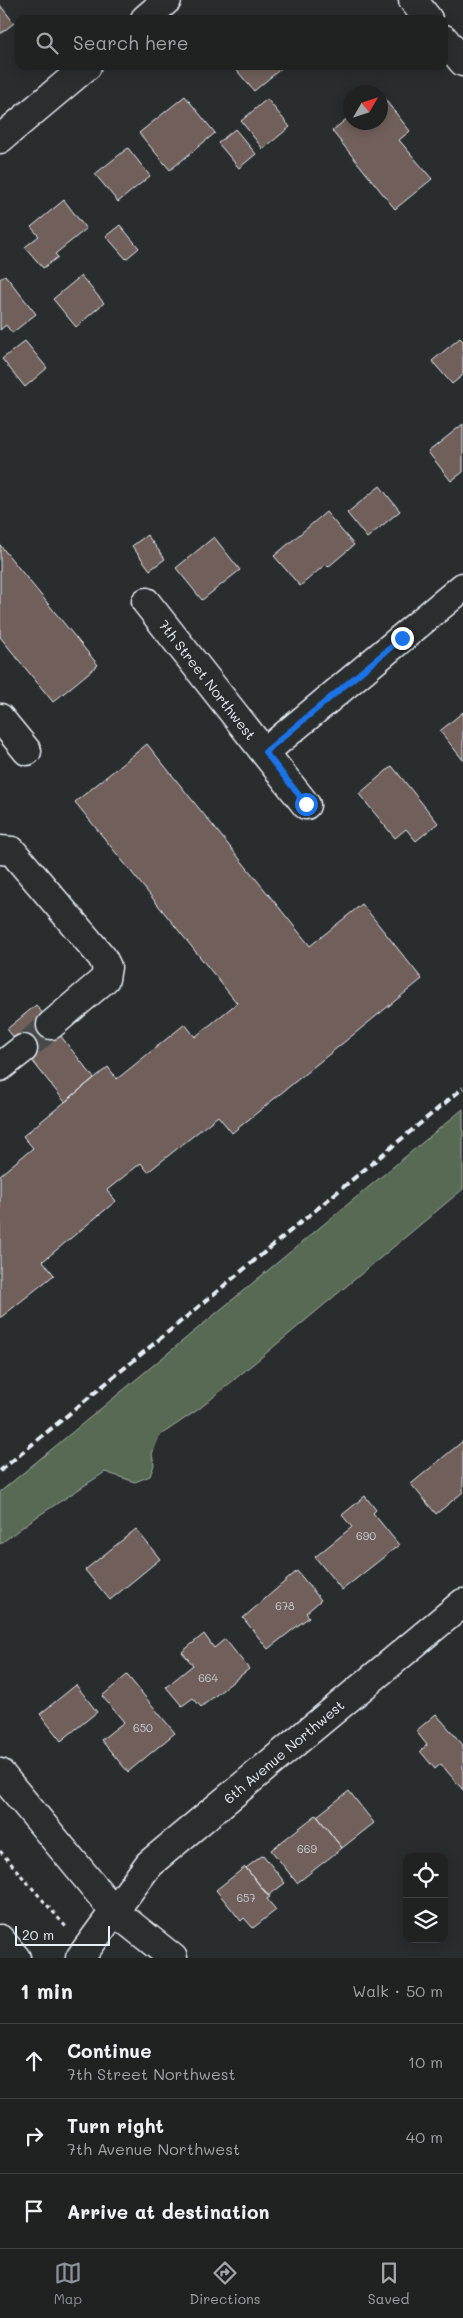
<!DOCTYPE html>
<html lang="en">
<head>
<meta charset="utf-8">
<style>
	:root { --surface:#202222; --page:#2d2f2f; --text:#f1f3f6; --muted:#a2a4a5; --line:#3d3f40; --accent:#8c9099 }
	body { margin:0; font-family:Mali,sans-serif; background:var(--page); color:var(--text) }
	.controls { position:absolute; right:15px; bottom:15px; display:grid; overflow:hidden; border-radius:10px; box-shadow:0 2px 12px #0003 }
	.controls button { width:45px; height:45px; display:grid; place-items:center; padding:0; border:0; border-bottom:1px solid var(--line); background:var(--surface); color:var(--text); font:25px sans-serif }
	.compass { position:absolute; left:343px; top:85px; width:45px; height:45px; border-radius:50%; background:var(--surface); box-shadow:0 2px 12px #0003; rotate:51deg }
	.scale { position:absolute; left:15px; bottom:12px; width:95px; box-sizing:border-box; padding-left:5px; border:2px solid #e8f1f8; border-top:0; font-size:14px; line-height:18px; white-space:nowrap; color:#e8f1f8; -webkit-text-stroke:4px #2a2d2e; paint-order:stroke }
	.stop { position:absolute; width:15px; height:15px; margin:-11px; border:4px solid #1a73e8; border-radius:50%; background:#fff }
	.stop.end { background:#1a73e8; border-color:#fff; box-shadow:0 1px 5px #0008 }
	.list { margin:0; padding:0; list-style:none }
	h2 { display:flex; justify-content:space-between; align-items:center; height:65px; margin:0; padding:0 20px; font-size:21px }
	h2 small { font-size:16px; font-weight:400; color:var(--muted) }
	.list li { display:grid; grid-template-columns:32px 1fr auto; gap:15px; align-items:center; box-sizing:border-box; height:75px; padding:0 20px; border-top:1px solid var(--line) }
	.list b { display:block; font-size:19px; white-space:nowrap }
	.list p { margin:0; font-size:16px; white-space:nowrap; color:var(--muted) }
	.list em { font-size:16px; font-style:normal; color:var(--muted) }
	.icon { flex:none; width:28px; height:28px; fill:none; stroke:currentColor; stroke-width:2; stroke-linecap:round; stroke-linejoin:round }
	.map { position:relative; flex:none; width:463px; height:1958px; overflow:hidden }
	.search { position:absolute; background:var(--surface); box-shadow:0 2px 12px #0003; left:15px; right:15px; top:15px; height:55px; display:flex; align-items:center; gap:12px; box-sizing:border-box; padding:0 18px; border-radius:10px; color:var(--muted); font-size:19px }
	.sheet { height:290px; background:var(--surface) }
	nav { display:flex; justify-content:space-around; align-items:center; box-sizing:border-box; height:70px; border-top:1px solid var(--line); background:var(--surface); font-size:14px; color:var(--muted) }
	nav a { display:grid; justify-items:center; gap:2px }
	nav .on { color:var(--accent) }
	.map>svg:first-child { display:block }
	.green { fill:#586a53; stroke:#a0aea6 }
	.building { fill:#705f5a; stroke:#e8f1f8 }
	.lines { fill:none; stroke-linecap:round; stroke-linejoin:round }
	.minor-tunnel { stroke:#464a4c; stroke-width:28; stroke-dasharray:28 14; stroke-linecap:butt }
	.minor-casing { stroke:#e8f1f8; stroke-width:31 }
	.path { stroke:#e8f1f8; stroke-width:3; stroke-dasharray:4 4; stroke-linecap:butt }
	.minor { stroke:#2a2d2e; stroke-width:28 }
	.rail { stroke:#e8f1f8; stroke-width:4; stroke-dasharray:8 4; stroke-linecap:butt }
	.route { stroke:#1a73e8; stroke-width:6 }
	.labels { text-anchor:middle; stroke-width:4.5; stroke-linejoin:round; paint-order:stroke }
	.number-label { font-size:11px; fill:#caccd0 }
	.street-label { font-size:14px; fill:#e8f1f8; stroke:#2a2d2e }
</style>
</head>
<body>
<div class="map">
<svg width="463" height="1958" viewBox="0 0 463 1958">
	<rect width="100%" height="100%" fill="#2a2d2e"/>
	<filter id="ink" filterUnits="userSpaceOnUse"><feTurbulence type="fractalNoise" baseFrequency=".02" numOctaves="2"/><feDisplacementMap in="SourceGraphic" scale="10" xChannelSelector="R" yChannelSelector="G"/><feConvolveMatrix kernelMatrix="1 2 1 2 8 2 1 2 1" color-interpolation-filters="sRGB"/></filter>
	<g filter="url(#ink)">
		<path class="green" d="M463,1109V1189L199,1409L159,1436L152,1454L154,1465L150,1476L135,1482L105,1472L29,1522L0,1544V1492Z"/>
		<path class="building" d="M0,5L14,23L0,34Z
			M233,66H284L254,91Z
			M185,96L215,133L170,170L139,133Z
			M383,97L410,131L399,140L432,179L395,209L332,131L350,116V122H380V99Z
			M267,99L290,127L263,149L241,121Z
			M235,129L256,154L239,168L218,143Z
			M128,148L150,176L118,202L95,174Z
			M64,200L86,229L55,254L58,257L43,268L25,247L39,236L31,227Z
			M120,225L139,248L126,259L106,236Z
			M5,275L36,314L12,333L6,325L0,330V279Z
			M81,276L104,303L76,327L53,299Z
			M460,338L463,341V375L452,384L432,361Z
			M25,341L47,368L25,387L2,359Z
			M463,424V472L451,481L428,452Z
			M380,486L400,511L367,538L347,513Z
			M326,512L354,545L328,567L326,564L300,586L274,556Z
			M147,535L165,559L150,570L132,546Z
			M214,537L240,570L202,600L176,568Z
			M0,545L98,665L53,702L0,637Z
			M463,712V760L440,731Z
			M147,744L310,946L362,904L422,979L232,1133L218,1116L148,1172L141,1163L107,1190L116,1201L43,1261L54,1275L0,1318V1175L33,1148L23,1136L108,1067L117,1079L185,1024L195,1037L237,1003L75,802Z
			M392,766L438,823L416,841L406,829L395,838L359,794Z
			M36,1005L94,1078L65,1102L7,1029Z
			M463,1441V1492L436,1514L411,1484Z
			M365,1496L376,1510L373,1513L399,1545L342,1590L315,1557L352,1527L342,1515Z
			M136,1529L160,1559L110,1600L85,1570Z
			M297,1571L321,1600L306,1613L309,1617L268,1649L243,1618Z
			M204,1634L214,1648L225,1639L249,1669L201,1707L193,1698L182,1706L166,1687L193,1665L182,1652Z
			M127,1675L175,1733L128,1772L101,1740L124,1722L102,1696Z
			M76,1685L97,1712L61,1741L40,1714Z
			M436,1714L463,1745V1790L441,1764L435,1769L420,1751L427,1745L416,1731Z
			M349,1791L374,1823L342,1848L317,1816Z
			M316,1815L342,1848L297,1883L271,1850Z
			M263,1855L285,1883L268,1896L246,1868Z
			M245,1867L270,1897L267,1899L276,1910L253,1928L244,1918L241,1921L216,1890Z"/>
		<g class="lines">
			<path class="minor-tunnel" d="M23,1049L51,1025"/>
			<g class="minor-casing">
				<path id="minor" d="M413,0L428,19
					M145,19L167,0
					M444,39L463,62
					M0,139L87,66
					M146,602L306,805
					M0,718L27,751
					M265,752L463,587
					M0,850L12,851L102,957L107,967L105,979L51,1025
					M0,1067L23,1049
					M0,1773L114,1911L173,1958
					M0,1939L16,1958
					M80,1958L149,1864L463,1603"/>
			</g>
			<path class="path" d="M0,1851L67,1928"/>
			<use href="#minor" class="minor"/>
			<path class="rail" d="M0,1471L463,1088"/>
		</g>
	</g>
	<g class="lines" filter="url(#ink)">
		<path class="route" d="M306,804L265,752L402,638"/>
	</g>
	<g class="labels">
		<g class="number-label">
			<text x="366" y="1540">690</text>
			<text x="285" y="1610">678</text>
			<text x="208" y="1682">664</text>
			<text x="143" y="1732">650</text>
			<text x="307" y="1853">669</text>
			<text x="246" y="1902">657</text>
		</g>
		<g class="street-label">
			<text transform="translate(207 680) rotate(52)" y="5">7th Street Northwest</text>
			<text transform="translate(284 1752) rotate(-40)" y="5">6th Avenue Northwest</text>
		</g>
	</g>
</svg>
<div class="controls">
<button><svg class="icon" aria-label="locate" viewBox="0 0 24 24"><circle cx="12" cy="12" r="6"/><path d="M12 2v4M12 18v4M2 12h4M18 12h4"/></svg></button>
<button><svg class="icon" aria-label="layers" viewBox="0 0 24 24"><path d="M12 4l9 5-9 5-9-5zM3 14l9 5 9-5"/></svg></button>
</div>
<svg class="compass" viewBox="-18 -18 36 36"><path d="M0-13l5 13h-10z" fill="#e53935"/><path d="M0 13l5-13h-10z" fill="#a2a4a5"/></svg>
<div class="scale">20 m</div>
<div class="stop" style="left:306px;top:804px"></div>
<div class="stop end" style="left:402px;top:638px"></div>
<div class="search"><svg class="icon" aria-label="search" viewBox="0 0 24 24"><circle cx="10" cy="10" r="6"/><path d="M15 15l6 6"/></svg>Search here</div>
</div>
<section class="sheet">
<h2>1 min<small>Walk · 50 m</small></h2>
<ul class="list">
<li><svg class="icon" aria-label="ahead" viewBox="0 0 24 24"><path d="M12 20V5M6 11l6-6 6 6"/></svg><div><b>Continue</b><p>7th Street Northwest</p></div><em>10 m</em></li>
<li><svg class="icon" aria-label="right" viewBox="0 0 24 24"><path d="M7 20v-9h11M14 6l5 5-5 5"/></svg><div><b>Turn right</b><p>7th Avenue Northwest</p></div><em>40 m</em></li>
<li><svg class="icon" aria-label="arrive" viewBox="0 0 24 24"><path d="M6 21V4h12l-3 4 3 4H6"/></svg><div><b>Arrive at destination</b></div></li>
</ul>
</section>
<nav>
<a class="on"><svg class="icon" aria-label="map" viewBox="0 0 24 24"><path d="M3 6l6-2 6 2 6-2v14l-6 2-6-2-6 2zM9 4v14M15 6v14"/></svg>Map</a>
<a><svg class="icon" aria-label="directions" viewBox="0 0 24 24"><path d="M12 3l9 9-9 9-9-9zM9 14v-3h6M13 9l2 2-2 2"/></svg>Directions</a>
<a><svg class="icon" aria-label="saved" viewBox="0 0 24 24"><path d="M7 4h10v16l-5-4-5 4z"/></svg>Saved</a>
</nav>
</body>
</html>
